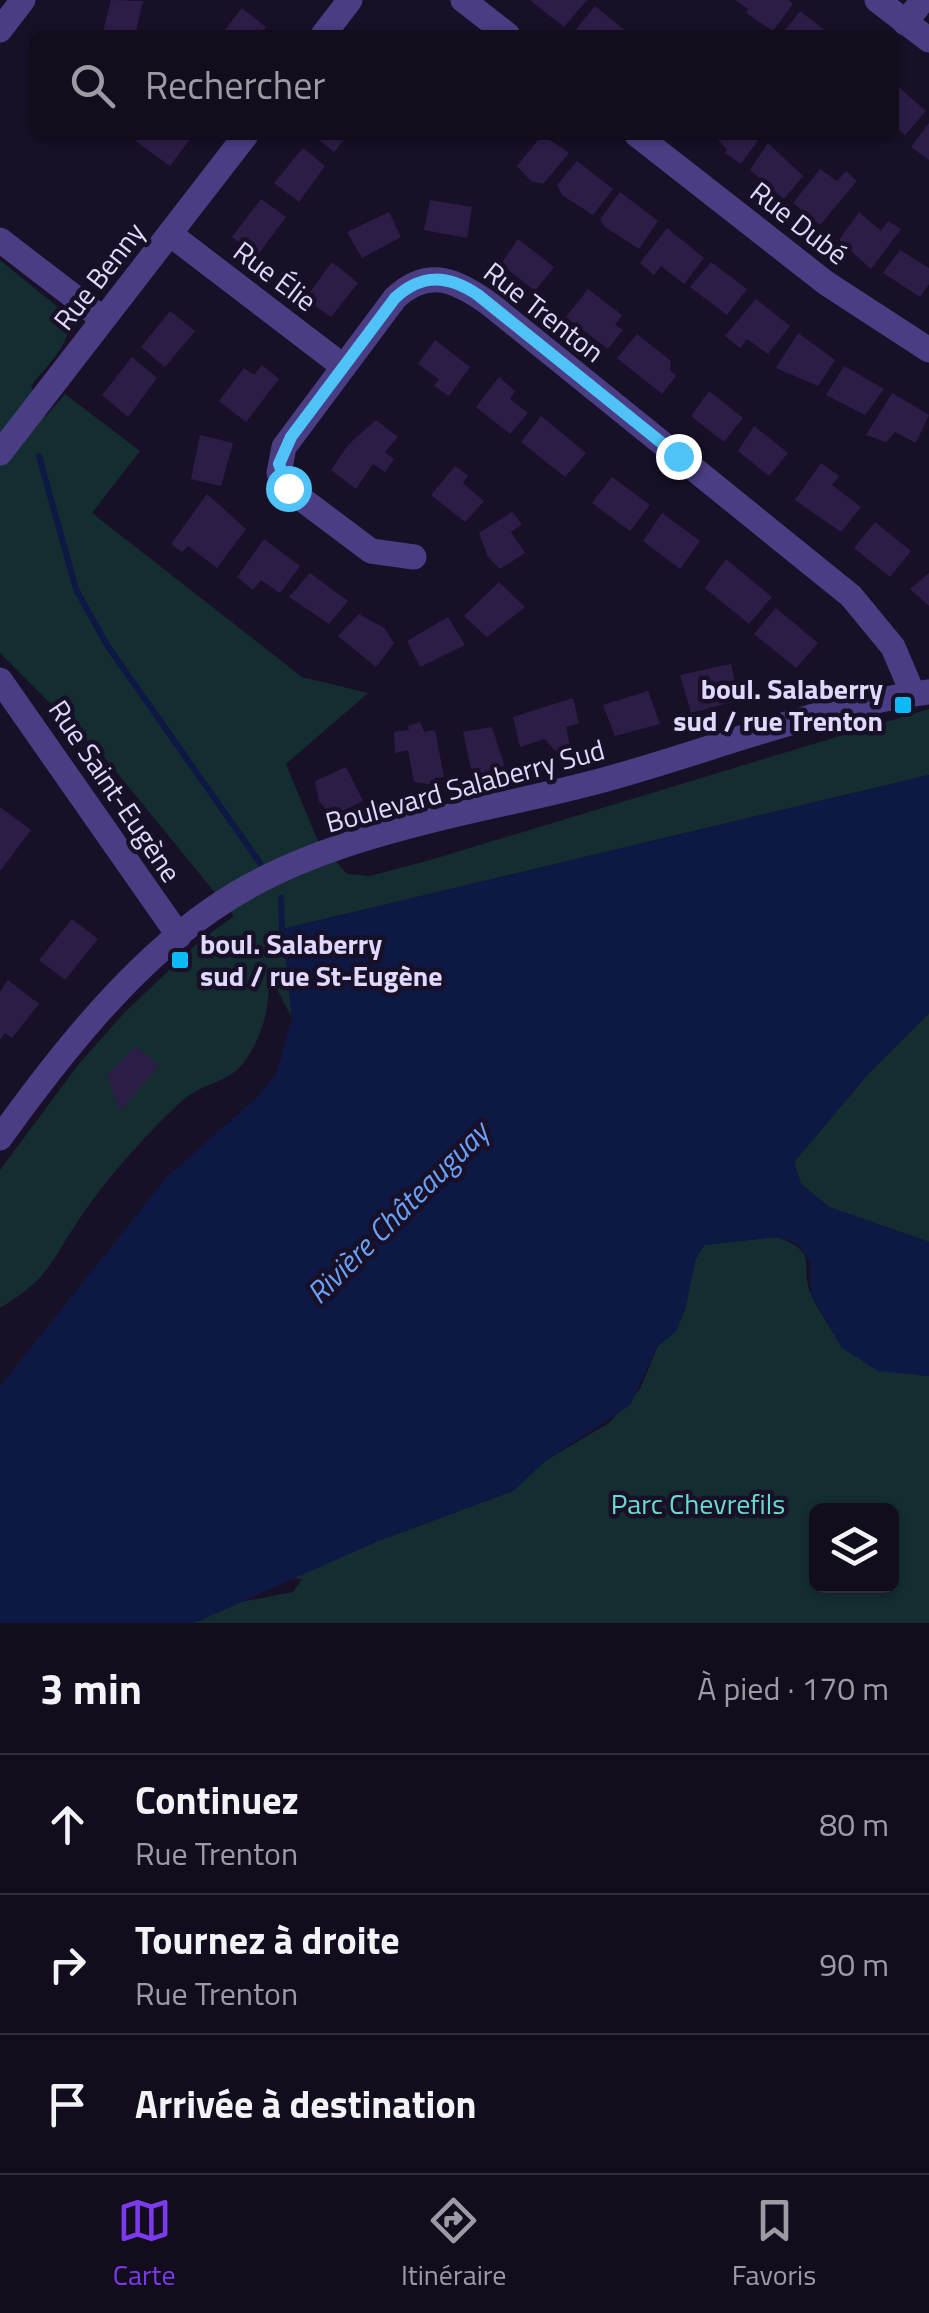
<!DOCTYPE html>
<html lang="fr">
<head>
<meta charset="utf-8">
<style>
	:root { --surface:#120c1d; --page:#1f1a2a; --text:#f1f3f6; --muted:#9c9ba4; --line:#312c3b; --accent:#7c3aed }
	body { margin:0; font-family:"Titillium Web",sans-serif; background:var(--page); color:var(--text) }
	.controls { position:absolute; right:30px; bottom:30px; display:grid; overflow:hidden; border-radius:15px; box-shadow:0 2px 8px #0004 }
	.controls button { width:90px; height:90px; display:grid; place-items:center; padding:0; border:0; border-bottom:2px solid var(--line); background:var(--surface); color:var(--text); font:50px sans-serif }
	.stop { position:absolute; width:30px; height:30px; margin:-22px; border:8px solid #4fc3f7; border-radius:50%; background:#fff }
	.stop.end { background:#4fc3f7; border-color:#fff; box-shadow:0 2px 10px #0008 }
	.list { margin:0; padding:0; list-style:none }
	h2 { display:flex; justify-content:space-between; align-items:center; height:130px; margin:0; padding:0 40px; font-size:42px }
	h2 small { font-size:32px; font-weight:400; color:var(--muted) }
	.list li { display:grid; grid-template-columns:65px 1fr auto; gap:30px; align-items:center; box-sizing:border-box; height:140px; padding:0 40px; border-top:2px solid var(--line) }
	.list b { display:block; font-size:38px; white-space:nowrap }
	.list p { margin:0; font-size:32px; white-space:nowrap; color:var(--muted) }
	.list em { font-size:32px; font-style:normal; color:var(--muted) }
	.icon { flex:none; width:55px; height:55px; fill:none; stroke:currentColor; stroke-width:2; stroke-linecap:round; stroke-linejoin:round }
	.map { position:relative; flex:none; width:929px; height:1623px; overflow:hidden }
	.search { position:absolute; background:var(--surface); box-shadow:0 2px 8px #0004; left:30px; right:30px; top:30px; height:110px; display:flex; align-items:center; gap:25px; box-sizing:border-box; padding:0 35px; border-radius:15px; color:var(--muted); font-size:38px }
	.sheet { height:550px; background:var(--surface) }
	nav { display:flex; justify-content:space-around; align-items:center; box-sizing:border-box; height:140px; border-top:2px solid var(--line); background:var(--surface); font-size:28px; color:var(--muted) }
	nav a { display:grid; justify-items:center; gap:5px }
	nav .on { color:var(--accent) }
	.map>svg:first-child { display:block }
	.green { fill:#142d30; fill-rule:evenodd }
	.water { fill:#0d1844 }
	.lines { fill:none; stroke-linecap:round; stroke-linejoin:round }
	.stream { stroke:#0d1844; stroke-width:6 }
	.building { fill:#2c1d47 }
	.minor { stroke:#4b3d84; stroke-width:25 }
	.route { stroke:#4fc3f7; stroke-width:12 }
	.poi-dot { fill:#0cbbf6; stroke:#181027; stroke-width:4 }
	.labels { text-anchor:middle; stroke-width:9; stroke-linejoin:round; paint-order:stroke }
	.street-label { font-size:28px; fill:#e2d8fd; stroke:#181027 }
	.poi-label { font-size:28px; font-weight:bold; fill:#e2d8fd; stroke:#181027; text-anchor:end }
	.park-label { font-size:28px; fill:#66dcd0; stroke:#181027 }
	.water-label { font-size:30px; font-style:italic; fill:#6aa1f9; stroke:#181027 }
</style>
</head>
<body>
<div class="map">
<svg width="929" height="1623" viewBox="0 0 929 1623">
	<rect width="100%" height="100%" fill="#181027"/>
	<path class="green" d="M0,260L70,317C72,343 47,365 31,386L45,417L65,394L140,451L92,513L302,677L368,693L286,764L317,839L347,874L370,876L430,860L929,709V775L283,929L292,1018L268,972C272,1003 262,1041 241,1066C227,1082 199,1085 182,1101C146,1134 108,1177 80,1218C50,1262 50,1278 0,1308V1170L78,1065L125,1012L201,940L234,916L105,758L0,653Z
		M929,1013V1242L829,1207L801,1184L794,1162L868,1074Z
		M776,1237C823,1253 797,1265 812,1297C816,1305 835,1337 841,1344C851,1358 912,1377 929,1376V1623H194L241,1602L293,1592L302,1579L292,1578L378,1541L513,1491L545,1461L609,1423L640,1389L658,1346L676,1331L685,1310L695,1261L704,1245ZM816,1510H892V1586H816Z"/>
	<path class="water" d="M929,775V1013L868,1074L794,1162L801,1184L829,1207L929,1242V1376L878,1371L842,1348L811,1295L810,1262L798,1244L776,1237L704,1245L695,1261L685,1310L676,1331L658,1346L630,1405L545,1461L513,1491L378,1541L194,1623H0V1386L166,1178L257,1097L277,1072L292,1018L282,929Z"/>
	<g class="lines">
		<path class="stream" d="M39,456L76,589L107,645L260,863
			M281,898L282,929L287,935"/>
	</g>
	<path class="building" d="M111,0L143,1L135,35H102Z
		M530,0H587L564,27Z
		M735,0H788L793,4L773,31L746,13L748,9Z
		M595,6L631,35L573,33Z
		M242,8L266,27L260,35H221Z
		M800,11L831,35H781Z
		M894,83L926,111L905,135L894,125Z
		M929,123V160L911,147Z
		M138,135H193L170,166L134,140Z
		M313,135H348L334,152Z
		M542,135L569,153L543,184L531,181L517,166Z
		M713,135H762L741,164L725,153L727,149Z
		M768,143L803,176L784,199L750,170Z
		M303,148L325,166L299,202L274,183Z
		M577,161L613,189L593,215L562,195L557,185Z
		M820,169L837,181L846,171L857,181L820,225L793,203Z
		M620,192L658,221L639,249L605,227L600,219Z
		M261,199L286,217L257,256L232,237Z
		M430,200L472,207L467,238L424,230Z
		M389,212L401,237L362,258L347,232Z
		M859,212L881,231L888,221L901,229L871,269L839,240Z
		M667,228L704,258L684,284L661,266L654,275L640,263Z
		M518,239L554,267L535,291L501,264Z
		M900,250L929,268V284L920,297L883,273Z
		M332,262L358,283L331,317L305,299Z
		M711,262L747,289L727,315L690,287Z
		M588,289L622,315L615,325L623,330L608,349L566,317Z
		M756,299L790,326L768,354L747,339L740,348L725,336Z
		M170,311L195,331L165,367L141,347Z
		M798,333L835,360L818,386L776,368Z
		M637,334L671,361L670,370L676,376L662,394L617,358Z
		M435,340L470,367L449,396L434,386L439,379L418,364Z
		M132,357L157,378L128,417L102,395Z
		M262,365L279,379L246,422L219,401L244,368L254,375Z
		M844,366L884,389L865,415L826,395Z
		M499,377L515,391L510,399L528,413L510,434L476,407Z
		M709,391L743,418L724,442L691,416Z
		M892,393L929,415L916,443L895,432L886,442L866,435Z
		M541,416L586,453L565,477L521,442Z
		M376,420L398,437L385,452L394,459L385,472L373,464L356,489L331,470L348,445Z
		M754,426L788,453L769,476L738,451Z
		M200,435L233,443L221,486L191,479Z
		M821,463L839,476L832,485L861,507L841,532L795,500Z
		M455,466L468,476L463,483L484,501L465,522L431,495Z
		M612,477L650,505L630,531L592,503Z
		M207,494L246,529L217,568L188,546L182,552L171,544Z
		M512,512L522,524L511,532L525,553L500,569L488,557L479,533Z
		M662,513L700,541L680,569L643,541Z
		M875,522L911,551L890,577L854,548Z
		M264,539L300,566L280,593L261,580L253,590L237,577Z
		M726,559L772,597L749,624L705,588Z
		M310,573L348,601L329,624L289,597Z
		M929,573V606L910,589Z
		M499,582L525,607L487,637L464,616Z
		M776,608L818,643L796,668L754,634Z
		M359,614L384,628L394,643L376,667L338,636Z
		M448,617L465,645L420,667L407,641Z
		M731,664L739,700L691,713L680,675Z
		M648,691L660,724L615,736L603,705Z
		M573,698L579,723L566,727L570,747L556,752L545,739L520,747L513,717Z
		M420,722L424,732L435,730L444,777L434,778L435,785L414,782L408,750L395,753L394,732L409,730L408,726Z
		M492,727L504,764L500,771L482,777L479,768L471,769L463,732Z
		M346,767L363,801L332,816L319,801L315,781Z
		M0,807L31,830L0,871Z
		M72,919L98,939L65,980L39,960Z
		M8,980L39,1004L12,1038L5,1033L0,1040V992Z
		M136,1046L159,1065L120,1111L107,1075Z"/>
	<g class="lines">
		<path class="minor" d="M463,0L508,35
			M877,0L929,40
			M905,23L923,0
			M0,30L23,0
			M323,35L350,0
			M637,135L826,283L929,350
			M170,234L344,367
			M0,240L103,319
			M0,453L246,135
			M414,557L371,551L295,494L279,473L284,447L395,298C429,266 458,281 491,305L851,596L893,647L913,694
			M0,680L179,936
			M0,1138C59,1056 128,968 211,910C270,868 344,843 414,825C480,807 548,796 614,777C717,748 822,706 929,692"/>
	</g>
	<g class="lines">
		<path class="route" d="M288,488L279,464L291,437L395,298C422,273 448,275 478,295L678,456"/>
	</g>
	<g class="poi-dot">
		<rect x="893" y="695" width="20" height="20" rx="5"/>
		<rect x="170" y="950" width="20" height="20" rx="5"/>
	</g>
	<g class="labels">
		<g class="street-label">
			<text transform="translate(799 223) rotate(38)" y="10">Rue Dubé</text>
			<text transform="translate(99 276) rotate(-52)" y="10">Rue Benny</text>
			<text transform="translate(275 276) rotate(37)" y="10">Rue Élie</text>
			<text transform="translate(544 312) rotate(38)" y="10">Rue Trenton</text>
			<text transform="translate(465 786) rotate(-15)" y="10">Boulevard Salaberry Sud</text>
			<text transform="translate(115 791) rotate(56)" y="10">Rue Saint-Eugène</text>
		</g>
		<g class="poi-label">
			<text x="883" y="699">boul. Salaberry<tspan x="883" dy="32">sud / rue Trenton</tspan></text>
			<text x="200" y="954" text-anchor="start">boul. Salaberry<tspan x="200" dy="32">sud / rue St-Eugène</tspan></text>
		</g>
		<g class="park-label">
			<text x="698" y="1514">Parc Chevrefils</text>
		</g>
		<g class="water-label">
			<text transform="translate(398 1213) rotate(-45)" y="10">Rivière Châteauguay</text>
		</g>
	</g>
</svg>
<div class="controls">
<button><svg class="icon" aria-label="layers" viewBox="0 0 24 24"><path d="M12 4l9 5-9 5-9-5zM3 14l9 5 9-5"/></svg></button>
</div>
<div class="stop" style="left:288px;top:488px"></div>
<div class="stop end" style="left:678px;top:456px"></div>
<div class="search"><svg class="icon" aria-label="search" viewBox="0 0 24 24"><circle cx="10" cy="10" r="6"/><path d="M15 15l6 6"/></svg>Rechercher</div>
</div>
<section class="sheet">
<h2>3 min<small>À pied · 170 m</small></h2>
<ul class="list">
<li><svg class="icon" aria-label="ahead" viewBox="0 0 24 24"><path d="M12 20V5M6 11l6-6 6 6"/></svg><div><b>Continuez</b><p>Rue Trenton</p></div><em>80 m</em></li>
<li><svg class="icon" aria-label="right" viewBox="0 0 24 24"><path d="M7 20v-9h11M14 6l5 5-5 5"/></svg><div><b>Tournez à droite</b><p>Rue Trenton</p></div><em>90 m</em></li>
<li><svg class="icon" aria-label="arrive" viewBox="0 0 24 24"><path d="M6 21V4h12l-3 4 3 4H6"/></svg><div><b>Arrivée à destination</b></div></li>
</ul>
</section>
<nav>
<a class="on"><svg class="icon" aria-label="map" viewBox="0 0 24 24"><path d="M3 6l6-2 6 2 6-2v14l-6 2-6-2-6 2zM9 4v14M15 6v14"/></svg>Carte</a>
<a><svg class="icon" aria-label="directions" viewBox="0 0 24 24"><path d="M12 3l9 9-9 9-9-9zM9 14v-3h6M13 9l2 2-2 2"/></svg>Itinéraire</a>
<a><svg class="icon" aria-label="saved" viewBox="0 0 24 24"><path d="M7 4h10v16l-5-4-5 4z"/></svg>Favoris</a>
</nav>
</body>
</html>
